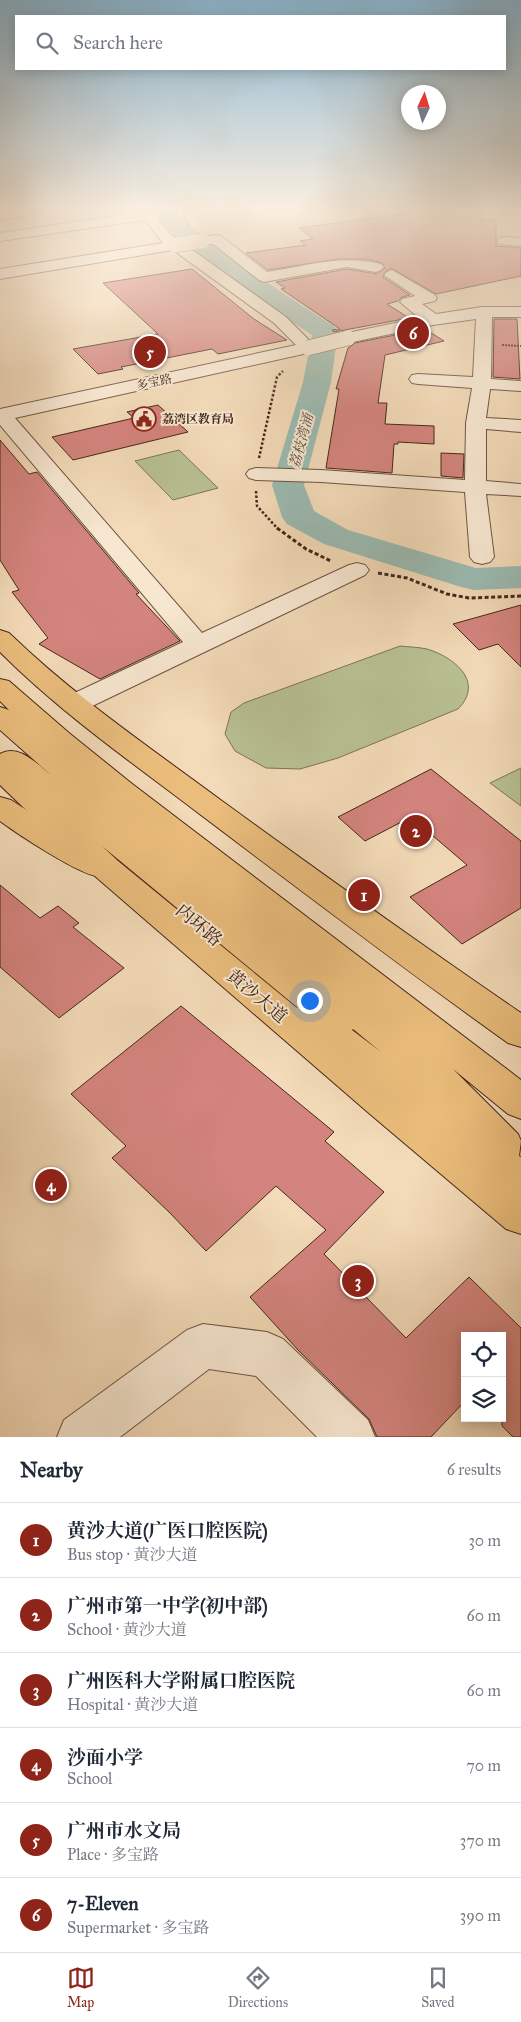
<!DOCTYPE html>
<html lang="en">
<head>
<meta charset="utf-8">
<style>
	:root { --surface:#fff; --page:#f2f2f3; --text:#1f2937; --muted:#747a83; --line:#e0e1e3; --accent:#8f2418 }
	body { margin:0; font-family:"IM FELL Great Primer","Noto Serif SC",serif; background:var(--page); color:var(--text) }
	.controls { position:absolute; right:15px; bottom:15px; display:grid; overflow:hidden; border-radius:0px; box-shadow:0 2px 12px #0003 }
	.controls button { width:45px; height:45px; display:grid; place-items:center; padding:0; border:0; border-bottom:1px solid var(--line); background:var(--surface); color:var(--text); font:25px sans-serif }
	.compass { position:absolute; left:401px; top:85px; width:45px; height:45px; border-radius:50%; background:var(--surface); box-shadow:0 2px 12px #0003; rotate:4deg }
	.you { position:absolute; left:309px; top:1000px; width:18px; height:18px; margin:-12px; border:4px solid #fff; border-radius:50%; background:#1a73e8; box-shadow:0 0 0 8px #1a73e833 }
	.badge { display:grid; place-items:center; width:32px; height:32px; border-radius:50%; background:var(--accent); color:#fff; font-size:16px; font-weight:700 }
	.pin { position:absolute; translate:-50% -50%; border:2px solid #fff; box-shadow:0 1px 5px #0006 }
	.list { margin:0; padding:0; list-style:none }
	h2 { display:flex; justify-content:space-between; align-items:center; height:65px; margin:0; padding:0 20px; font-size:21px }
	h2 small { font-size:16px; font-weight:400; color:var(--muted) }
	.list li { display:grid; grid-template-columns:32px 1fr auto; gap:15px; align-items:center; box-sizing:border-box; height:75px; padding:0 20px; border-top:1px solid var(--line) }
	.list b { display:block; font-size:19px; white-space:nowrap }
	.list p { margin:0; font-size:16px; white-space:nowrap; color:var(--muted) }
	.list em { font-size:16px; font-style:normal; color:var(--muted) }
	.icon { flex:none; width:28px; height:28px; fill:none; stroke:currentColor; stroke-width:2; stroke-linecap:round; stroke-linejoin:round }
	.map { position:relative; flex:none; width:521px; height:1437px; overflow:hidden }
	.search { position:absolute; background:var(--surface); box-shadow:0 2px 12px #0003; left:15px; right:15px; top:15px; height:55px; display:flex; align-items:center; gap:12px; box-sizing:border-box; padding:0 18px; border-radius:0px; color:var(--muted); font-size:19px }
	.sheet { height:515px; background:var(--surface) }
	nav { display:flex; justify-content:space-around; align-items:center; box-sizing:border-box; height:70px; border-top:1px solid var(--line); background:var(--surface); font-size:14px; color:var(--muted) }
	nav a { display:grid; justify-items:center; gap:2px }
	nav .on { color:var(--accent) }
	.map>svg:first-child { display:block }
	.green { fill:#b8c092; stroke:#7e7456 }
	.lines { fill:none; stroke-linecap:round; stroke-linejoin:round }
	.river { fill:#9bbab1; fill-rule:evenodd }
	.building { fill:#d4847e; stroke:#45271a }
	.minor-casing { stroke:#705442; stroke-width:2 }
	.major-casing { stroke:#45271a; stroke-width:2 }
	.highway-casing { stroke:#45271a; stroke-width:2 }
	.path-far2 { stroke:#45271a; stroke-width:2; stroke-dasharray:2 1; stroke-linecap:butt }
	.path-far1 { stroke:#45271a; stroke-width:2.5; stroke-dasharray:2.5 2; stroke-linecap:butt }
	.path { stroke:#45271a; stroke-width:3; stroke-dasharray:4 2.5; stroke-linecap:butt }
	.minor { fill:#f7e7d1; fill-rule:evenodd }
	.major { fill:#eabd7c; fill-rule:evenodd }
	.highway { fill:#eabd7c; fill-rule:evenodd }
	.minor-bridge-casing { stroke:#705442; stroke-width:16; stroke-linecap:butt }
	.minor-bridge { stroke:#f7e7d1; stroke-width:15 }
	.labels { text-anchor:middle; stroke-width:4; stroke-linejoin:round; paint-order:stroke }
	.far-street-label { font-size:12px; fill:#45271a; stroke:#f7e7d1 }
	.far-poi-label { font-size:12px; font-weight:bold; fill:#45271a; stroke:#f7e7d1; text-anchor:start }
	.far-water-label { font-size:14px; font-style:italic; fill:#5a4c40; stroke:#f7e7d1 }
	.near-street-label { font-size:18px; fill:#45271a; stroke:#f7e7d1 }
</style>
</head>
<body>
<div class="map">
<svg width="521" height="1437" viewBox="0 0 521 1437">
	<rect width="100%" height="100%" fill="#f3dab8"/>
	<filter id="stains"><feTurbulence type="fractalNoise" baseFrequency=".004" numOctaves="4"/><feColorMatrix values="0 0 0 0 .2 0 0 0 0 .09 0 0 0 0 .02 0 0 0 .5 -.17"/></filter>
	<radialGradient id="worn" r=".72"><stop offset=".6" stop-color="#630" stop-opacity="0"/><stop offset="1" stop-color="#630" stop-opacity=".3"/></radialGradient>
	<path class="green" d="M179,450L218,488L173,500L135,461Z
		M400,646C408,647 418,647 427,649C454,657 485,682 458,709L338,758L300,769L266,768L235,751L225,734L231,712L244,703Z
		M521,768V806L490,783Z"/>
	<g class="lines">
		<path class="river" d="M159,210H179L178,214L182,219C230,259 282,293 334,326L338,332L331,382L304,485L314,511L348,530L476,568L521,566V588L474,590L461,587L324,544L287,524L282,517L272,485L303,382L312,335C281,315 252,294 223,273C200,256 171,239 158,214Z"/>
	</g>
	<path class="building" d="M410,210H481V220H496V246L521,248V276L436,294L391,268L386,271L383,277L410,295L402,297L398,301L387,304L409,318L334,332L332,330L340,329L281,289L285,288L276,282L347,269L377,274L385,268L382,263L367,259H338L268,270L246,253L306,245L300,241L313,239L299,228L409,213Z
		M192,269L254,319L287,340L218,354L212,349L121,367L123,369L98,374L73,349L158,334L103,283Z
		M494,319H517L520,379L493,377Z
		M425,329L444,341L385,355L378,403H387L385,424L434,426V444L398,442V444H394L392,473L326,468L339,389H336L348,348L355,343Z
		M158,405L188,432L73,460L52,437L134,418L127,412Z
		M0,440L29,474L37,472L139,593L136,594L180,641L100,679L39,644L48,638L12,592L19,590L0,560Z
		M441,453L464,454L463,478L441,476Z
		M521,605V667L498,644L479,650L453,624Z
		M431,769L521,841V908L462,944L410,897L467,865L411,817L365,841L338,817Z
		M0,885L40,918L58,906L79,923L73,927L124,968L59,1018L0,967Z
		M181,1006L334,1132L325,1141L384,1192L324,1254L406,1338L469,1277L521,1328V1437H513L502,1426V1336H465V1401L431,1437H377L369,1419L298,1350L250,1297L326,1230L276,1186L206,1251L170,1213L112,1158L126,1146L71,1094Z"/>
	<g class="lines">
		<g class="minor-casing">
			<path id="minor" d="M13,210H43L36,214L0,220V212Z
				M142,210H156L159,219L170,234L286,317L317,348L314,352L308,353L15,418L202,633L349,565L357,563L365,565L369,570L365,575L84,710L74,712L64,710L60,704L64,698L183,642L0,425V409L296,345L274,323L173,250L0,279V269L163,243L145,220L0,241V233L143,212Z
				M216,235L221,236L267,272C305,266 343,254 381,264L384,267L381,270L376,272L347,267L264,282L259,280L213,244H197L195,241L197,238Z
				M504,237L521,238V246L499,244L497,241L499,238Z
				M392,270L435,295L437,298L435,301L422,304L436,314L482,307H521V317H492L491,379L521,381V391L490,389L486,418L521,420V432L486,429V481L521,484V496L486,494L494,557L490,562L482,564L474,562L470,557L465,492L321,482L256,480L249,478L246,474L249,470L256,468L321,470L465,480L466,423L472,388L418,384L412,383L409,379L412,375L418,374L473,377L476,319L433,325L348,343L342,342L340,338L342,334L419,318L400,302L402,299L415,296L384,275L387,272Z
				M203,1324L267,1332L283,1339L368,1420L375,1437H317L256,1376L209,1369L120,1437H57L64,1420L187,1330Z"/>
		</g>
		<g class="major-casing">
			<path id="major" d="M0,797L11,800L56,829L109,857L114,865L109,873C106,874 101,876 98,876C81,876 16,833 0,821Z"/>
		</g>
		<g class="highway-casing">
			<path id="highway" d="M0,630L9,633C74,696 149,747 222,801C321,873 420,944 521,1013V1047L508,1043C403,968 300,890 197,812C130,761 60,712 0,652Z
				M0,679L9,681L69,733L131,783L521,1080V1119L508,1114L453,1069L518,1134L521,1141L519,1156L521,1157V1234L506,1229L370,1114L96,877L0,785V754C18,743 37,764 51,775L0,730V707L9,710L0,701ZM102,846L297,1007V1008L118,861ZM353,1029L381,1052L352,1030Z"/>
		</g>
		<path class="path-far2" d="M182,210L188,225
			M502,345L521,346"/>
		<path class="path-far1" d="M259,458L277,377L283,371
			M256,491L257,506L278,529"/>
		<path class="path" d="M277,528L306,549L331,561
			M378,573L407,578L447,594L469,598L521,596"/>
		<use href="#minor" class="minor"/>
		<use href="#major" class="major"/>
		<use href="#highway" class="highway"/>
		<g class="minor-bridge-casing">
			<path id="minor-bridge" d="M175,245L202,241
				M308,348L348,338"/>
		</g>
		<use href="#minor-bridge" class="minor-bridge"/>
	</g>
	<linearGradient id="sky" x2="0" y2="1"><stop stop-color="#89b6d2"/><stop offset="0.51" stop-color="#faeedf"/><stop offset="1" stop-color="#faeedf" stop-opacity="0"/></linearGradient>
	<rect width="521" height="411" fill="url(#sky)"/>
	<defs>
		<g id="civic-ring" transform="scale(1.25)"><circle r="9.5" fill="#f7e7d1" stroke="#8f2418" stroke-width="1.5"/><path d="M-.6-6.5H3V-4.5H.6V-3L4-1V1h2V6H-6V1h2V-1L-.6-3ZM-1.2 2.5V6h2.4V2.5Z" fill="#8f2418"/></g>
	</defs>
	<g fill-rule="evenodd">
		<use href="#civic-ring" x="144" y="419"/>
	</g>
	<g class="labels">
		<g class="far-street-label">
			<text transform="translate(154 382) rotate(-12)" y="4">多宝路</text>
		</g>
		<g class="far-poi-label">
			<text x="162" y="423">荔湾区教育局</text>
		</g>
		<g class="far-water-label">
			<text transform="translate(301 441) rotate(-75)" y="5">荔枝湾涌</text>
		</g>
		<g class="near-street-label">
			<text transform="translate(199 925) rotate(40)" y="6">内环路</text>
			<text transform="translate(257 996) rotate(40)" y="6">黄沙大道</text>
		</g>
	</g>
	<rect width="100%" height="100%" filter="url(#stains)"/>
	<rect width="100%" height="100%" fill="url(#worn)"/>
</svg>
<div class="controls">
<button><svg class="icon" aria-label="locate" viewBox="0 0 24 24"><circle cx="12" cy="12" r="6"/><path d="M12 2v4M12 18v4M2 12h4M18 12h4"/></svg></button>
<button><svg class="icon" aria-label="layers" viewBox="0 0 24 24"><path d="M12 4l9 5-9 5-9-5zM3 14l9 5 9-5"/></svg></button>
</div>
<svg class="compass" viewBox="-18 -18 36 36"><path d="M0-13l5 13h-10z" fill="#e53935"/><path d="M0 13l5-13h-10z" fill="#747a83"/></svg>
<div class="you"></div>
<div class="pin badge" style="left:364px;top:895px">1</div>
<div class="pin badge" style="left:416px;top:831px">2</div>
<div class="pin badge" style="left:358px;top:1281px">3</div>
<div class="pin badge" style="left:51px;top:1185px">4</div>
<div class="pin badge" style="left:150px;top:352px">5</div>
<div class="pin badge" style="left:413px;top:333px">6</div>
<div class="search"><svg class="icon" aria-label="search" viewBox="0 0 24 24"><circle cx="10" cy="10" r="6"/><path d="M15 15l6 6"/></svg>Search here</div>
</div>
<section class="sheet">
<h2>Nearby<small>6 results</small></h2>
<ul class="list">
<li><span class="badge">1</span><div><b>黄沙大道(广医口腔医院)</b><p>Bus stop · 黄沙大道</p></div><em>30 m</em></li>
<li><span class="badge">2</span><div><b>广州市第一中学(初中部)</b><p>School · 黄沙大道</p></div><em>60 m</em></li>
<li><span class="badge">3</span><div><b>广州医科大学附属口腔医院</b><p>Hospital · 黄沙大道</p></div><em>60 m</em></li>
<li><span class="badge">4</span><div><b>沙面小学</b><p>School</p></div><em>70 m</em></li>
<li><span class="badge">5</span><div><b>广州市水文局</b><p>Place · 多宝路</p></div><em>370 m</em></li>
<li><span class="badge">6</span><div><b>7-Eleven</b><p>Supermarket · 多宝路</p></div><em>390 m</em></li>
</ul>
</section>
<nav>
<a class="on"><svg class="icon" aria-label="map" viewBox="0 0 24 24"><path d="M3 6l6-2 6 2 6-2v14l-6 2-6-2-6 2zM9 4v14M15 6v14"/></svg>Map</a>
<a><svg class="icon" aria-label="directions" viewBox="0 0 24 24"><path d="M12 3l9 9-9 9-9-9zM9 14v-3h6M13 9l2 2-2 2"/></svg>Directions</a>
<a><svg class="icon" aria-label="saved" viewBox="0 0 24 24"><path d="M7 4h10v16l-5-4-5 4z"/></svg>Saved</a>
</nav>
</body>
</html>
